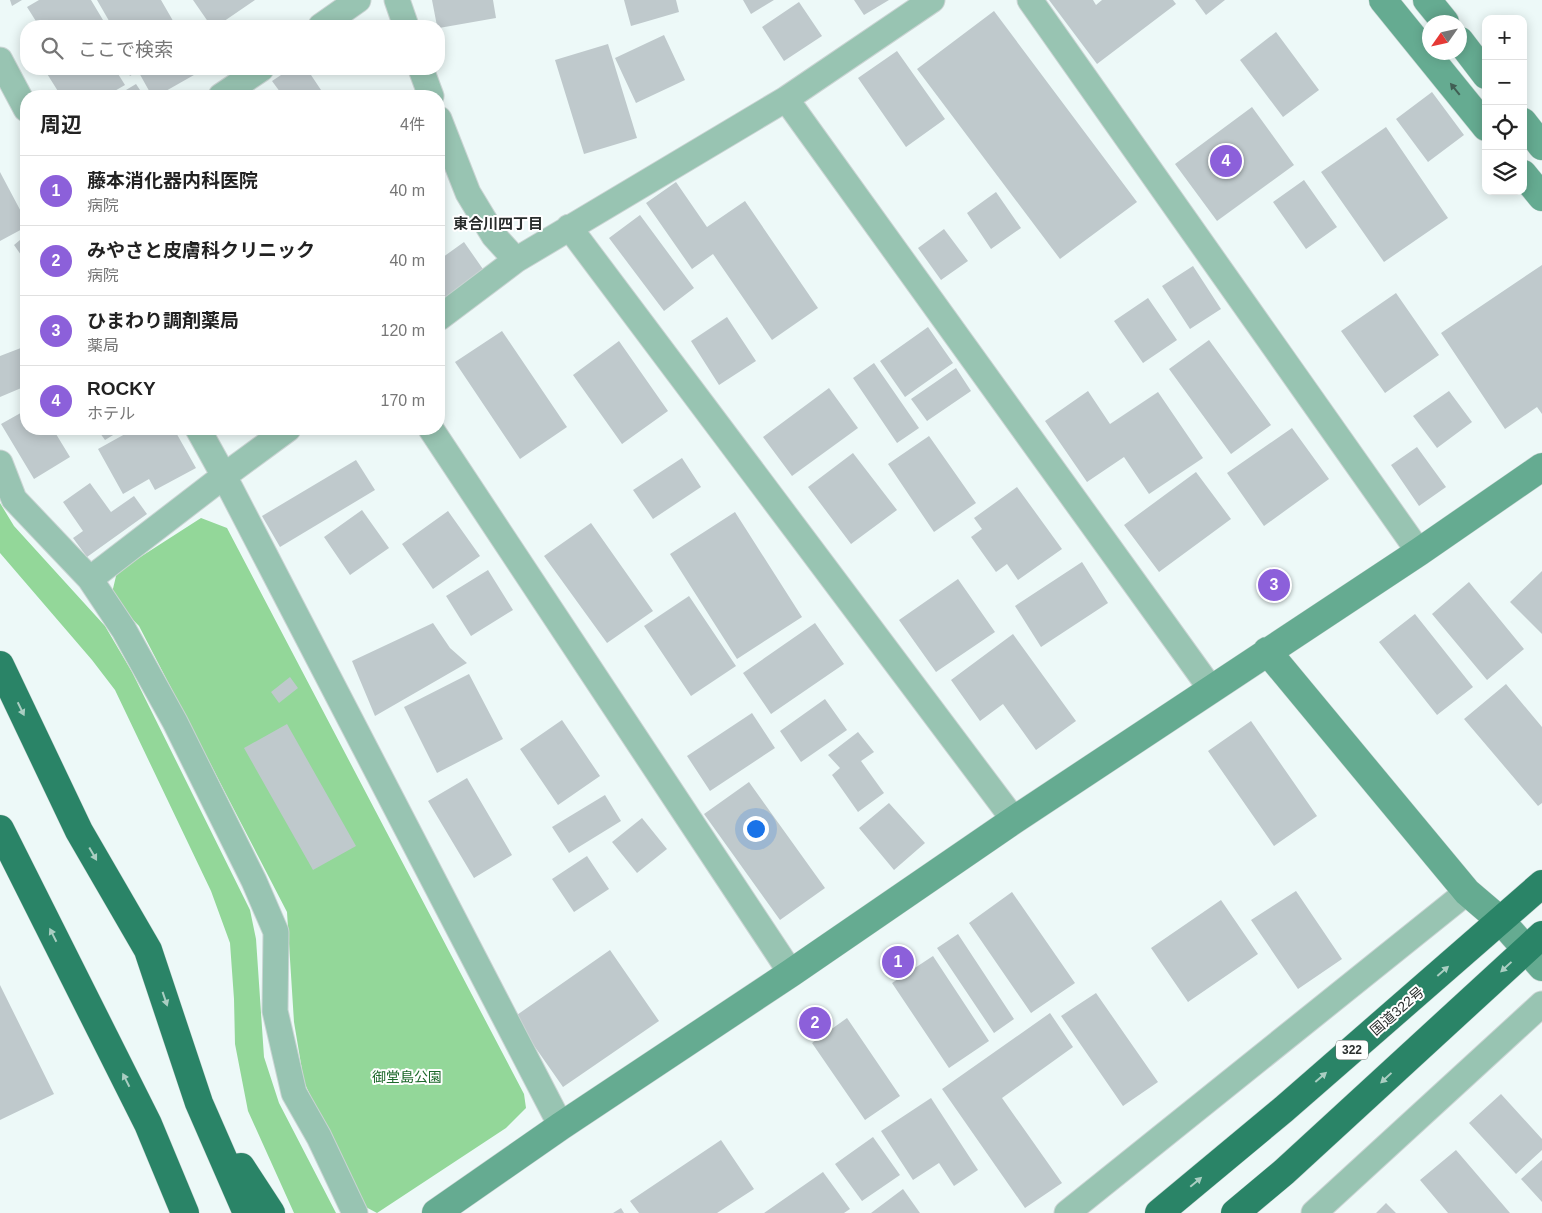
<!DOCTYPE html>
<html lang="ja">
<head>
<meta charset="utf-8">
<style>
	:root { --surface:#fff; --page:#f2f2f2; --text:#222; --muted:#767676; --line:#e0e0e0; --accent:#8c60da }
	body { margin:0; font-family:Helvetica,"Noto Sans JP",sans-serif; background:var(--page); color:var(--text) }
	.controls { position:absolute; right:15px; top:15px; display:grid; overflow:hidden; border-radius:10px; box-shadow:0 2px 12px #0003 }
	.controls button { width:45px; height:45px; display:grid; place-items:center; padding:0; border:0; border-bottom:1px solid var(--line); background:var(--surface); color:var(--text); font:25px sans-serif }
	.compass { position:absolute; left:1422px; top:15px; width:45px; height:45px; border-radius:50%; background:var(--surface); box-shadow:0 2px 12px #0003; rotate:236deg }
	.you { position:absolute; left:755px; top:828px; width:18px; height:18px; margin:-12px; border:4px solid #fff; border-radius:50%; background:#1a73e8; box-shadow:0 0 0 8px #1a73e833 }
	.badge { display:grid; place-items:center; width:32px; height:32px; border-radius:50%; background:var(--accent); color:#fff; font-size:16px; font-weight:700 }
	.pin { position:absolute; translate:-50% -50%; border:2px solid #fff; box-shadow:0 1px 5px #0006 }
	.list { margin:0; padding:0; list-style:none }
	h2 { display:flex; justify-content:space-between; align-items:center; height:65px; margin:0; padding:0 20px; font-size:21px }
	h2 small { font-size:16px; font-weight:400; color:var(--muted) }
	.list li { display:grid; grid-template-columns:32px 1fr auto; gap:15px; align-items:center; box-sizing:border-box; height:70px; padding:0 20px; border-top:1px solid var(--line) }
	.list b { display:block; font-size:19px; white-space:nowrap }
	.list p { margin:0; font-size:16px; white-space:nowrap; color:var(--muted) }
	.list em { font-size:16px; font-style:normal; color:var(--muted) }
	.icon { flex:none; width:28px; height:28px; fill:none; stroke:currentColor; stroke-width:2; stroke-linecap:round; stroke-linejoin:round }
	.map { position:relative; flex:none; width:1542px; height:1213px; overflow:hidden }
	.search { position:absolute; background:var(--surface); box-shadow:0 2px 12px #0003; left:20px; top:20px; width:425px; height:55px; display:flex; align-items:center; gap:12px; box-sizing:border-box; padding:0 18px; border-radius:20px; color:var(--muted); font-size:19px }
	.panel { position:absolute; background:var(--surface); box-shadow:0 2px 12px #0003; left:20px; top:90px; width:425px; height:345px; border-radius:20px }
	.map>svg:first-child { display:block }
	.green { fill:#93d799 }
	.building { fill:#bfc9cc }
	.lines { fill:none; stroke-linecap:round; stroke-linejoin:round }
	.street-casing { stroke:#cad4d3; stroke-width:27 }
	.secondary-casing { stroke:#cad4d3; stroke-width:29 }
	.highway-casing { stroke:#cad4d3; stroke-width:29 }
	.street { stroke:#98c4b2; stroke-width:25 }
	.secondary { stroke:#65ab91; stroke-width:28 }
	.highway { stroke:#2a8467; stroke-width:28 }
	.oneway { fill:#415f54 }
	.oneway2 { fill:#aacec2 }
	.labels { text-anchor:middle; stroke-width:4; stroke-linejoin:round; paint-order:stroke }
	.shield { fill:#fff; stroke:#696c6b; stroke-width:1 }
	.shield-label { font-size:12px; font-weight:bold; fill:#292d2c }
	.street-label { font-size:14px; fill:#292d2c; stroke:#fff }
	.park-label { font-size:14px; fill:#1c682a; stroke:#fff }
	.neighbourhood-label { font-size:15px; font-weight:bold; fill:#292d2c; stroke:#fff }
</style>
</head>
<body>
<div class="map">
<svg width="1542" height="1213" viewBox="0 0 1542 1213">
	<rect width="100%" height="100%" fill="#edf9f8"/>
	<path class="green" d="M0,503L14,526L105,626L132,672L250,910L256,939L264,1057L279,1103L336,1213H294L248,1111L235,1044L234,999L230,943L211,891L115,690L92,660L0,553Z
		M201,518L227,528L524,1094L526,1108L506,1128L377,1213L362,1205L304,1082L294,1022L287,912L139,626L111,597L117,572Z"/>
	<path class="building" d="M10,0H22L12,6Z
		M39,0H91L106,25L39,26L27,7Z
		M97,0H161L176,26H112Z
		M193,0H255L217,26H211Z
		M432,0H493L496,18L439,28L437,26Z
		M624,0H676L679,12L631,26Z
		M743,0H774L751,14Z
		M854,0H889L864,15Z
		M1049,0H1093L1096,5L1102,0H1173L1176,4L1097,64Z
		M1195,0H1225L1206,15Z
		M799,2L822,36L784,61L762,27Z
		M994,11L1137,202L1060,259L917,69Z
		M1276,32L1319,90L1283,117L1240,60Z
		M664,35L685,80L636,103L615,58Z
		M608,44L637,138L584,154L555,60Z
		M897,51L945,119L906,147L858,78Z
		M44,69H115L125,85L106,96H61Z
		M126,69H200L201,71L157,96H152L138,71L130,76Z
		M290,69H307L325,96H283L272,81Z
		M136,84L144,96H116Z
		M1432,92L1464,135L1428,162L1396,119Z
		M1252,107L1294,165L1217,221L1175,164Z
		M1386,127L1448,218L1384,262L1321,172Z
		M0,172L26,221V227L0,241Z
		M1304,180L1337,227L1306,249L1273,202Z
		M676,182L707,227L745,201L818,308L772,340L713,254L692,269L646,203Z
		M996,192L1021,228L991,249L967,213Z
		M640,215L694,288L664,311L609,238Z
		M944,229L968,261L941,280L918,248Z
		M26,235V262L14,245Z
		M464,242L485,272L439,304V260Z
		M1542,265V414L1537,407L1505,429L1441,333Z
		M1193,266L1221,309L1190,329L1162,286Z
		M1396,293L1439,355L1385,393L1341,331Z
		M1148,298L1177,340L1143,363L1114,321Z
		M727,317L756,361L719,385L691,341Z
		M928,327L953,363L905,397L880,361Z
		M502,331L567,427L520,459L455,362Z
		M1209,340L1271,425L1231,454L1169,369Z
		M619,341L668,411L622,444L573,375Z
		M26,346V386L0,397V356Z
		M874,363L919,428L897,443L853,378Z
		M956,368L971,391L927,421L911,399Z
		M829,388L858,428L792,476L763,437Z
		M1088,391L1110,424L1158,392L1203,458L1149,494L1124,457L1087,482L1045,421Z
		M1449,391L1472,422L1437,448L1413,416Z
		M26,410V429H53L70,457L34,479L1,424Z
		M1292,428L1329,479L1264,526L1227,473Z
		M97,429H123L105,440Z
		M134,429H174L196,468L155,490L149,479L123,494L98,449Z
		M236,429H248L240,434Z
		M929,436L976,503L934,532L888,464Z
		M1417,447L1446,487L1419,506L1391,465Z
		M853,453L897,510L851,544L808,487Z
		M682,458L701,487L653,519L633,490Z
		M356,460L375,490L280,547L262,516Z
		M1196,472L1231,519L1159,572L1124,525Z
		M90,483L111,512L134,496L147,514L87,557L73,538L83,531L63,502Z
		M1017,487L1062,549L1018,580L1007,564L996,572L971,537L982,529L974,518Z
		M362,510L389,548L350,575L324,537Z
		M448,511L480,556L433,589L402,544Z
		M735,512L802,617L737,659L670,554Z
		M591,523L653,611L607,643L544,556Z
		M1082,562L1108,603L1041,647L1015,606Z
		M488,570L513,610L471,636L446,596Z
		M1542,571V634L1510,602Z
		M958,579L995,632L936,672L899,620Z
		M1469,582L1524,649L1487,680L1432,614Z
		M689,596L736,666L691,696L644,626Z
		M1415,614L1473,687L1437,715L1379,642Z
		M433,623L450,648L467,663L375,716L352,661Z
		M815,623L844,664L771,714L743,673Z
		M1013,634L1076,721L1036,750L1003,704L980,721L951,680Z
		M469,674L503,739L437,773L404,707Z
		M290,677L298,688L279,703L271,692Z
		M1506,684L1542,727V803L1538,806L1464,719Z
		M825,699L847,730L801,762L780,731Z
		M752,713L775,748L710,791L687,756Z
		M562,720L600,776L558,805L520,749Z
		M1251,721L1317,816L1274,846L1208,751Z
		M287,724L356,846L313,870L244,748Z
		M858,732L874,752L861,761L884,793L858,812L832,775L840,768L828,755Z
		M467,778L512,855L474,878L428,801Z
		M749,782L825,888L780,920L704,814Z
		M605,795L621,821L569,853L552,827Z
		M889,803L925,843L894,870L859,828Z
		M642,818L667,849L637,873L612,842Z
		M587,856L609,889L574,912L552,879Z
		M1296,891L1342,959L1298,989L1251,920Z
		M1012,892L1075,983L1031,1013L969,923Z
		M1221,900L1258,954L1188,1002L1151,948Z
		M958,934L1014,1019L994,1033L937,948Z
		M610,950L659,1021L563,1087L514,1017Z
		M933,956L989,1041L949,1068L892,983Z
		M0,985L54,1094L0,1120Z
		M1096,993L1158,1082L1123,1106L1061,1016Z
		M1050,1013L1073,1047L1002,1098L1062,1183L1025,1208L942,1089Z
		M847,1018L900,1096L865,1120L812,1043Z
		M1501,1094L1542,1139V1150L1516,1174L1469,1123Z
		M931,1098L978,1170L954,1186L939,1163L913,1180L881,1131Z
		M873,1137L900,1175L862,1201L835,1164Z
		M721,1140L754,1189L717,1213H639L630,1201Z
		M1456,1150L1510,1213H1448L1420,1180Z
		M1542,1160V1202L1521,1179Z
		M823,1172L850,1209L844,1213H764Z
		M903,1189L920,1213H871Z
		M1386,1203L1396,1213H1376Z
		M621,1208L624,1213H613Z"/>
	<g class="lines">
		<g class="street-casing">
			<path id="street" d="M397,0L406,26
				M1030,0L1419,552
				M321,26L358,0
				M0,60L26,109
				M421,69L431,96
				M221,96L261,69
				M786,99L1211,689
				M439,119L468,193L494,236L516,260
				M569,227L1014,820
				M439,318L516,260L786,99L932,0
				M198,429L224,476L561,1126
				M431,429L791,973
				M0,463L14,499L90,579L124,630L175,722L254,881L276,932L275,1011L294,1093L319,1137L355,1213
				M90,579L224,476L288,429
				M1067,1213L1467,892
				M1314,1213L1542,1004"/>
		</g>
		<g class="secondary-casing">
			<path id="secondary" d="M1383,0L1486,127
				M1427,0L1445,22
				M1460,41L1486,75
				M1523,122L1542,146
				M1523,174L1542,197
				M1267,651L1467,892L1501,921L1542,967
				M436,1213L561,1126L791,973L1014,820L1419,552L1542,467"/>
		</g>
		<g class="highway-casing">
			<path id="highway" d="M0,665L79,831L148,950L199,1103L247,1213
				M0,829L148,1124L185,1213
				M241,1167L271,1213
				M1159,1213L1284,1109L1542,884
				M1235,1213L1284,1172L1542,935"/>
		</g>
		<use href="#street" class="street"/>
		<use href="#secondary" class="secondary"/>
		<use href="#highway" class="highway"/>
	</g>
	<defs><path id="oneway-solid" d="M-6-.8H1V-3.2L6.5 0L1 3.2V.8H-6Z" transform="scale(1.25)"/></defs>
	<use class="oneway" href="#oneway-solid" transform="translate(1455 89) rotate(-129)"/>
	<g class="oneway2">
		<use href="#oneway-solid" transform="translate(21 709) rotate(64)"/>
		<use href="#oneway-solid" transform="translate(93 854) rotate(60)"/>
		<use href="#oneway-solid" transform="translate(53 935) rotate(-117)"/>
		<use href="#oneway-solid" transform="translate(1506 967) rotate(137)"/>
		<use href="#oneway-solid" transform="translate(1443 971) rotate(-41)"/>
		<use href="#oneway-solid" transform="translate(165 999) rotate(71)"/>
		<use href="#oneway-solid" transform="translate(1321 1077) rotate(-41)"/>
		<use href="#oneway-solid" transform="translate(1386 1078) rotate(137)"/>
		<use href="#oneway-solid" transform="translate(126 1080) rotate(-117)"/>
		<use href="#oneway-solid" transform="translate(1196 1182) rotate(-40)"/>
	</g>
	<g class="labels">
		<rect class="shield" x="1336" y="1040.5" width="32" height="19" rx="4"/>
		<g class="shield-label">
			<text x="1352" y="1054">322</text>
		</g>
		<g class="street-label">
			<text transform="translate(1397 1011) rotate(-41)" y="5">国道322号</text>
		</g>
		<g class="park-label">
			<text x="407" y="1082">御堂島公園</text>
		</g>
		<g class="neighbourhood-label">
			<text x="498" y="229">東合川四丁目</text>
		</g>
	</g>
</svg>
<div class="controls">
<button>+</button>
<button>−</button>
<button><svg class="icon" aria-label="locate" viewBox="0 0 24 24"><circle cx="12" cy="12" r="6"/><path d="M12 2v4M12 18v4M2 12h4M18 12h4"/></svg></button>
<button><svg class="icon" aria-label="layers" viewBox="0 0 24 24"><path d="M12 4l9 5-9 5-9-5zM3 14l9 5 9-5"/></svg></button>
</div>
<svg class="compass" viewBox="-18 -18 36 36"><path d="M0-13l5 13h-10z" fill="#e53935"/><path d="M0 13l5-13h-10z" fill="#767676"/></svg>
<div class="you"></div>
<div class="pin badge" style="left:898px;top:962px">1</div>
<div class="pin badge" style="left:815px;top:1023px">2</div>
<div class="pin badge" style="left:1274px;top:585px">3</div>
<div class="pin badge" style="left:1226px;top:161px">4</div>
<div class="search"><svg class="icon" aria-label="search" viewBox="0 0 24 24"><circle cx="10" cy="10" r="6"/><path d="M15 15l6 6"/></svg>ここで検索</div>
<section class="panel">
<h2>周辺<small>4件</small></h2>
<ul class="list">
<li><span class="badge">1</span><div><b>藤本消化器内科医院</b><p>病院</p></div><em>40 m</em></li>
<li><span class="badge">2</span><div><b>みやさと皮膚科クリニック</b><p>病院</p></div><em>40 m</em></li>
<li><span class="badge">3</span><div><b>ひまわり調剤薬局</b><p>薬局</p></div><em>120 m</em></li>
<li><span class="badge">4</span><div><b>ROCKY</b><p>ホテル</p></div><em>170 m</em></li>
</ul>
</section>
</div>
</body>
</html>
